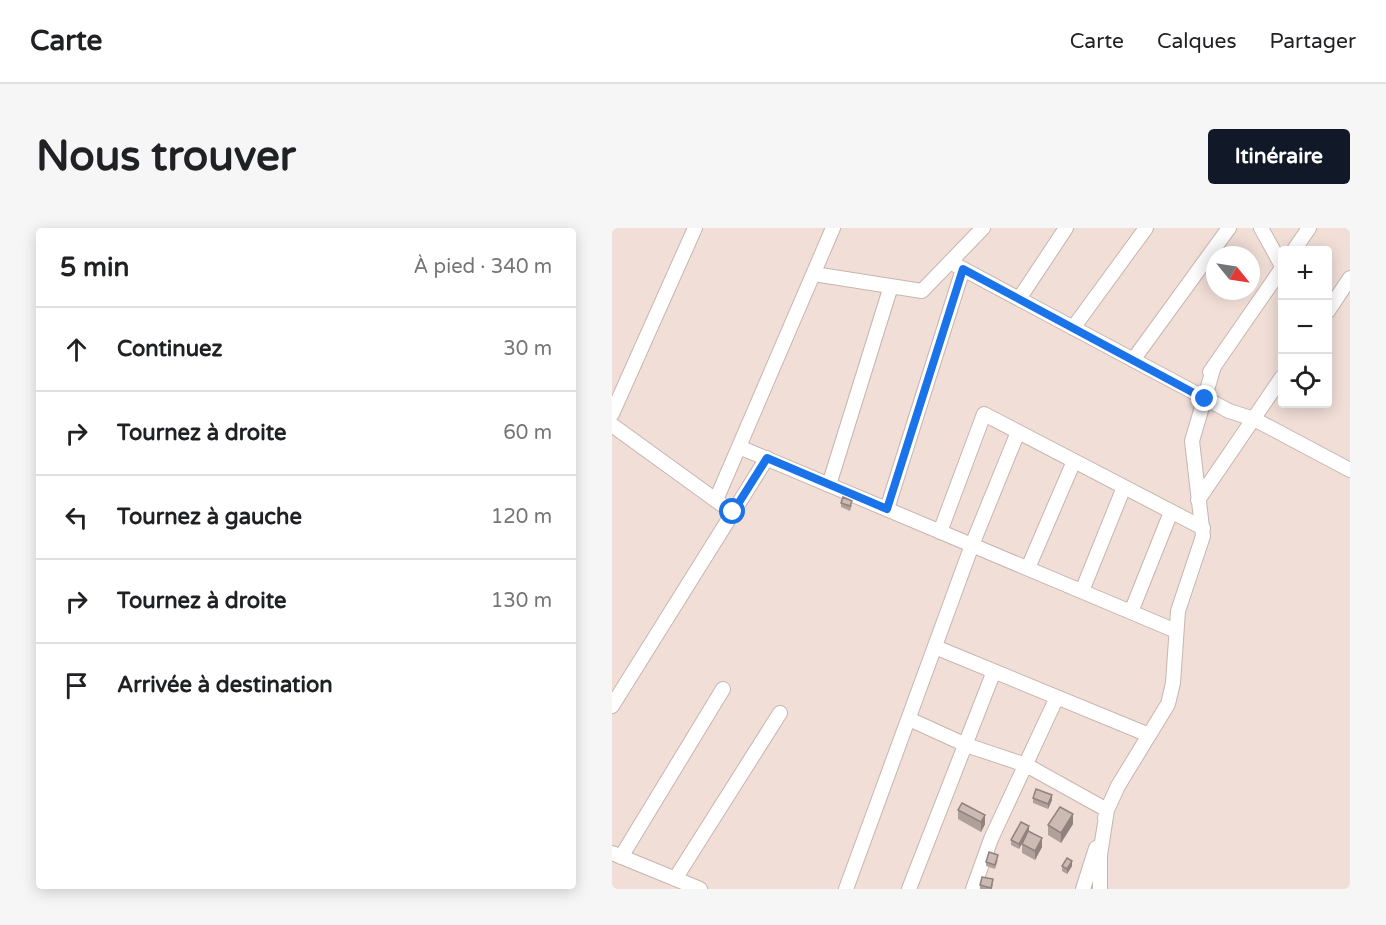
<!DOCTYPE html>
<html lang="fr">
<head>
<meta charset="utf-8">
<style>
	:root { --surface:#fff; --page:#f6f6f6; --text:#202124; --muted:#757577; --line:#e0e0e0; --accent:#111827 }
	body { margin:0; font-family:"Varela Round",sans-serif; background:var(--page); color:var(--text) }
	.controls { position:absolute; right:18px; top:18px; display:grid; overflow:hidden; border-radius:6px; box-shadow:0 3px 15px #0003 }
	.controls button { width:54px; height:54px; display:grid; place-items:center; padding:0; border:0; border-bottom:2px solid var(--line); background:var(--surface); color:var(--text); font:30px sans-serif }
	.compass { position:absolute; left:594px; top:18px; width:54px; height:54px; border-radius:50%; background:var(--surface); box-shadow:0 3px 15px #0003; rotate:120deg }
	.stop { position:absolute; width:18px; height:18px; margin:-14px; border:4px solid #1a73e8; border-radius:50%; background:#fff }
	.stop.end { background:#1a73e8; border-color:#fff; box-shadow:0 2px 6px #0008 }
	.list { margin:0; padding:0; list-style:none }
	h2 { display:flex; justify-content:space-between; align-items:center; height:78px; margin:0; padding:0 24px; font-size:26px }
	h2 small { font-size:20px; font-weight:400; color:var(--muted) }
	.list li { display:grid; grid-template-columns:39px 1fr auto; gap:18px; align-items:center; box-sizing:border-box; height:84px; padding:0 24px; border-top:2px solid var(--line) }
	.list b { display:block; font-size:22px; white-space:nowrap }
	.list em { font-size:20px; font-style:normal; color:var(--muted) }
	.icon { flex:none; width:33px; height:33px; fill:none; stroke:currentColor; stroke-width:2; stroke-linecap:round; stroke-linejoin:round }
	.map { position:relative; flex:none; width:738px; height:661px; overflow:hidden; border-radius:6px }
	header { display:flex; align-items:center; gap:36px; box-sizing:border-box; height:84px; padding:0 30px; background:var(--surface); border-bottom:2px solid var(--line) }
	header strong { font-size:28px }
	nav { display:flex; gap:33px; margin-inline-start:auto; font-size:21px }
	.intro { display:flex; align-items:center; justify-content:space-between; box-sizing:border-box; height:144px; padding:0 36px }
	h1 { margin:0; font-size:42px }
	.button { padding:15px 27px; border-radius:6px; background:var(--accent); color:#fff; font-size:21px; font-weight:700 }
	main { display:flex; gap:36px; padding:0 36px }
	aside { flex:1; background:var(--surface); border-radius:6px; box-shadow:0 3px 15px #0003 }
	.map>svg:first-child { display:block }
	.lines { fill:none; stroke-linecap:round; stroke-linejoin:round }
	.minor-casing { stroke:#c7b5ae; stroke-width:16 }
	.minor { stroke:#fff; stroke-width:14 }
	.wall { fill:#b0a09a }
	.shaded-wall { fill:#90827d }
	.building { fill:#cdbab3; stroke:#90827d; stroke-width:1.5 }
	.route { stroke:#1a73e8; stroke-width:8 }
</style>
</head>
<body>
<header>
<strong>Carte</strong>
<nav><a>Carte</a><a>Calques</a><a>Partager</a></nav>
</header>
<div class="intro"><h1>Nous trouver</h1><a class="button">Itinéraire</a></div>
<main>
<aside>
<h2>5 min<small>À pied · 340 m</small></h2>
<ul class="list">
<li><svg class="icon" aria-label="ahead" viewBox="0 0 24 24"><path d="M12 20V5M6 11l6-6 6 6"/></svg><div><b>Continuez</b></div><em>30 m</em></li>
<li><svg class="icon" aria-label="right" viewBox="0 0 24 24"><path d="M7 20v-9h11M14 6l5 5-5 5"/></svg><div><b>Tournez à droite</b></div><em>60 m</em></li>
<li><svg class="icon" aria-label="left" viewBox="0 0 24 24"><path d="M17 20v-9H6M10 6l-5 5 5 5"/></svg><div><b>Tournez à gauche</b></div><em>120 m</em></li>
<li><svg class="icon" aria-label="right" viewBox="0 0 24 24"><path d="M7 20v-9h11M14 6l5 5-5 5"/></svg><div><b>Tournez à droite</b></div><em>130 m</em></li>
<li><svg class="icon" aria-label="arrive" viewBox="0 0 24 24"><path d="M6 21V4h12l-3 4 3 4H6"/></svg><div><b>Arrivée à destination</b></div></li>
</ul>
</aside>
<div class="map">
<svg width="738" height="661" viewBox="0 0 738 661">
	<rect width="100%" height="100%" fill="#f1ded7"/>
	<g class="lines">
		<g class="minor-casing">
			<path id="minor" d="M649,0L670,38
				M682,22L697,0
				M338,34L617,183L642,191L738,242
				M202,46L310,63L371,0
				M407,71L454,0
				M716,83L738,50
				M461,100L534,0
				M521,132L617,0
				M598,144L670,40
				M0,186L83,0
				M0,197L109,276
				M127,219L564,403
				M217,257L279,58
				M104,272L221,0
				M586,272L670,149
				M275,281L351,41
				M328,304L372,186L591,300
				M416,340L462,233
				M470,363L512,259
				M519,384L559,284
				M323,419L537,507
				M0,478L155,230
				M297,491L354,517L414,537L495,582L493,590
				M0,625L88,661
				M9,629L111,461
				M63,651L168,485
				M234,661L360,317L406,204
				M297,661L382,443
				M361,661L379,611L445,469
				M471,661L484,620
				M488,661V627L495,582L506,558L556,476L561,455L566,383L591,308L580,213L602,138"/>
		</g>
		<use href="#minor" class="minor"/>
	</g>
	<path class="wall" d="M229,275L240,277L238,283L229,279Z
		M421,570L440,572L436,581L421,575Z
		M346,582L373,596L369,604L346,591Z
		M461,596L449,615L436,607V597Z
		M417,603L430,619L423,632L410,625V616L412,611L407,621L399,617V612Z
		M386,632L383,641L374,638V634Z
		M450,638H460L455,646L450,643Z
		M381,656L380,661H368V657Z"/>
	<path class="shaded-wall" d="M440,567V572L436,581V576Z
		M461,586V596L449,615V605Z
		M373,587V596L369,604V594Z
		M417,598V603L407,621V616Z
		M430,610V619L423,632V623Z
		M460,633V638L455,646V641Z"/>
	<path class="building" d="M231,269L240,273L238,278L229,275Z
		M424,561L440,567L436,576L421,570Z
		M350,575L373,587L369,594L346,582Z
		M448,579L461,586L449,605L436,597Z
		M409,594L417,598L407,616L399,612Z
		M416,603L430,610L423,623L410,616Z
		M377,624L386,627L383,637L374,634Z
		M455,630L460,633L455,641L450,638Z
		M370,649L381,651L379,660L368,657Z"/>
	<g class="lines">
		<path class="route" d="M121,284L155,230L275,281L351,41L593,171"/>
	</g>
</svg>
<div class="controls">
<button>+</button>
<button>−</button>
<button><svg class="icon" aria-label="locate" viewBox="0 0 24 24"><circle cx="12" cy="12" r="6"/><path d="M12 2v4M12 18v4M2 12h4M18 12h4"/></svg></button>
</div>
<svg class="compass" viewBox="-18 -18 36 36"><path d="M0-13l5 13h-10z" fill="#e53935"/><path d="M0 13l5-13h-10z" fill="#757577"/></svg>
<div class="stop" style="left:121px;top:284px"></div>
<div class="stop end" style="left:593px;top:171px"></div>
</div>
</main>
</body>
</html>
